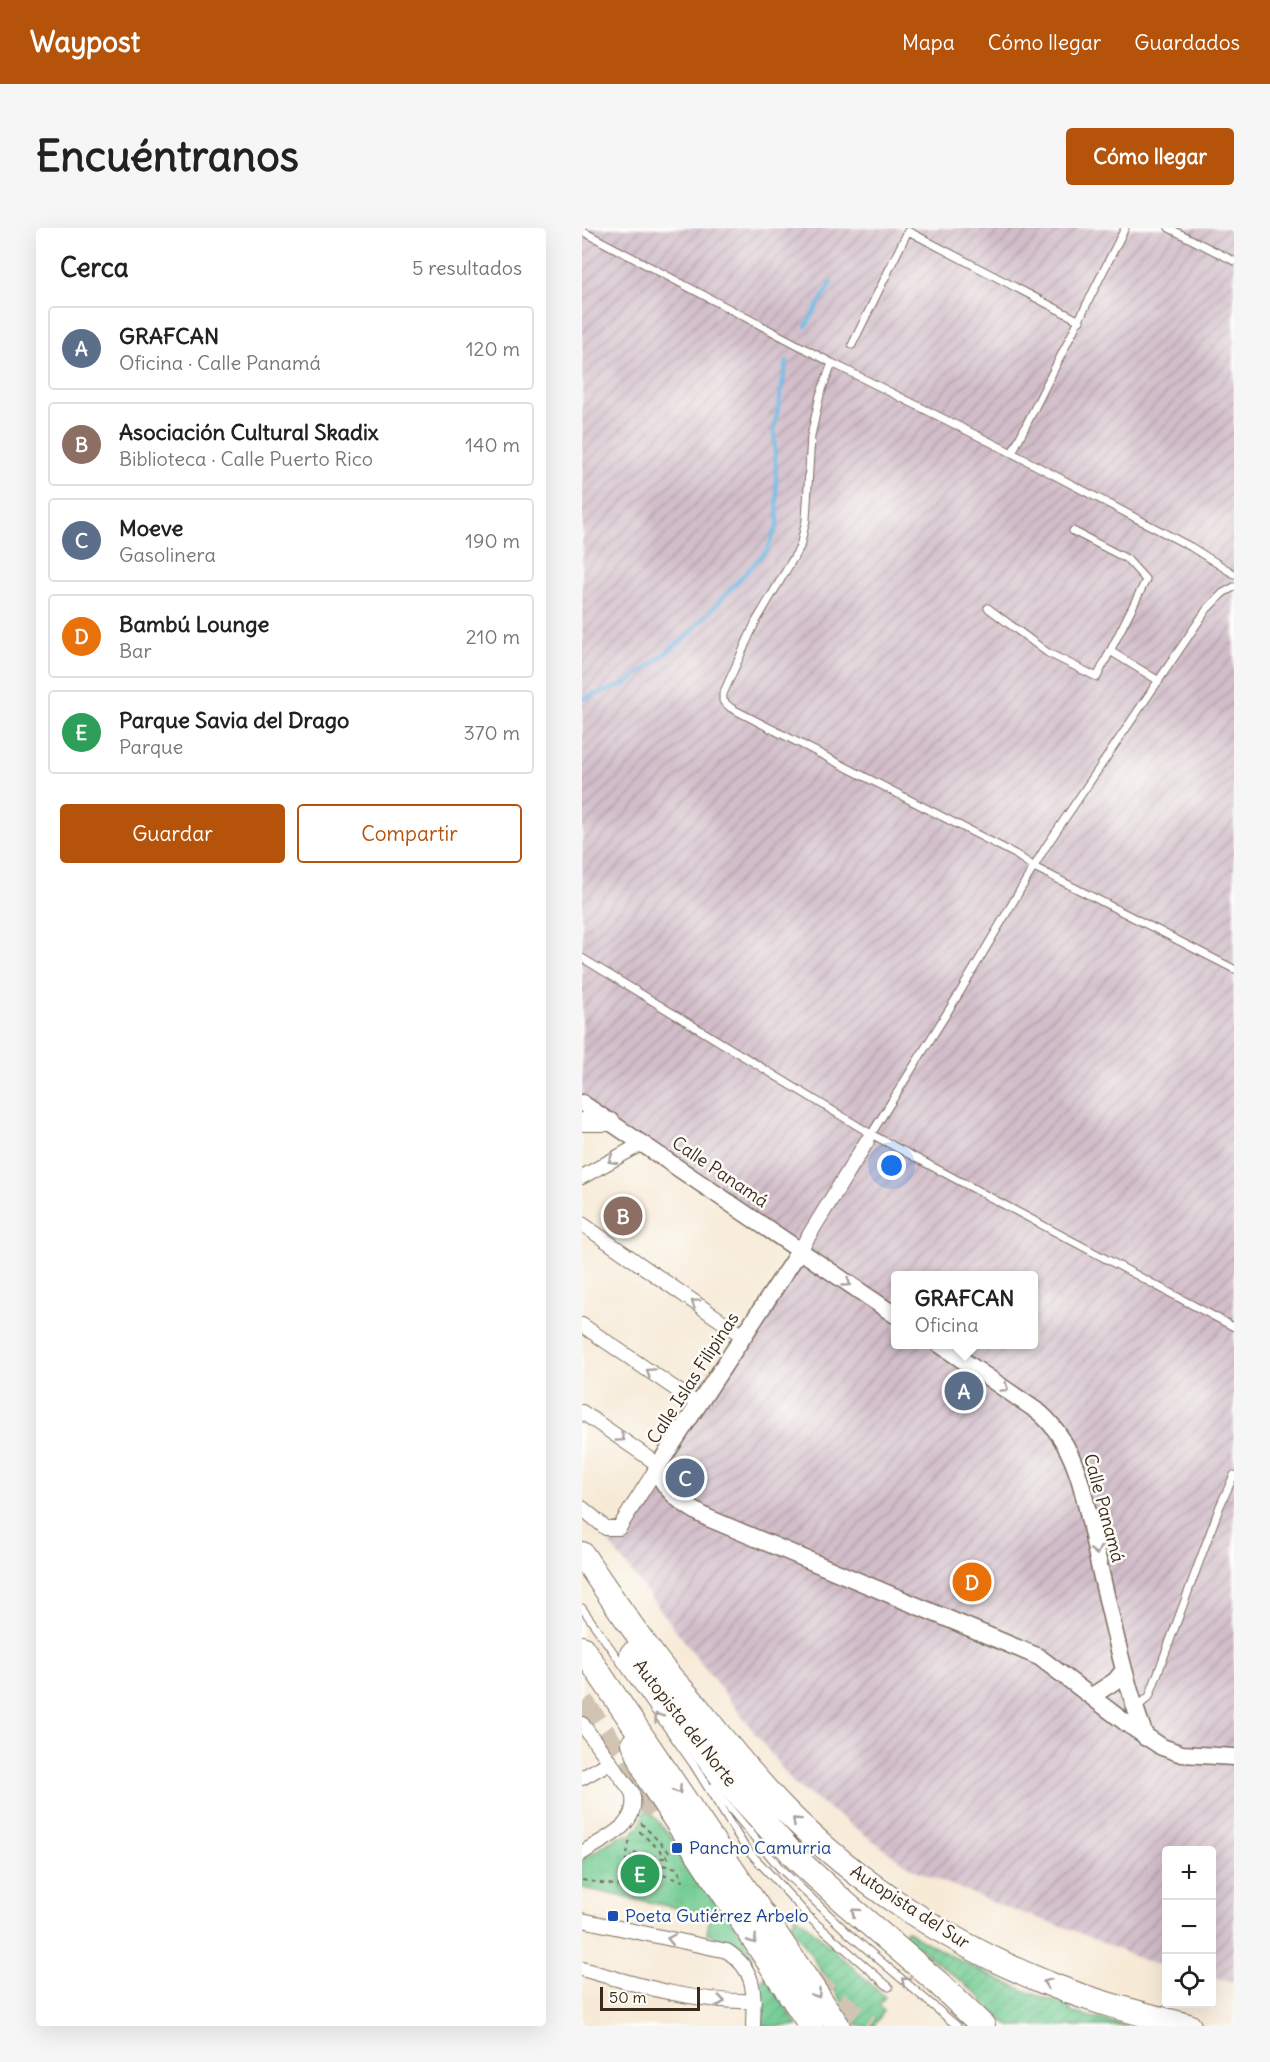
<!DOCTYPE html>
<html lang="es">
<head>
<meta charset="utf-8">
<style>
	:root { --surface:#fff; --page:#f6f6f6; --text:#222; --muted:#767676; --line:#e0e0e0; --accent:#b45309 }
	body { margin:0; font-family:Delius,sans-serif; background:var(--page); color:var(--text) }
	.controls { position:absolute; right:18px; bottom:18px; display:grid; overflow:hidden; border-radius:6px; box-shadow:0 6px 24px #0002 }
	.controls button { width:54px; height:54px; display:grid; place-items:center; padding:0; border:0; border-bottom:2px solid var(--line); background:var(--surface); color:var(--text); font:30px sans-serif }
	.scale { position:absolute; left:18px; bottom:15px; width:100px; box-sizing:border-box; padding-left:6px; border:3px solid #3b2a1e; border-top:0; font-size:16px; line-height:21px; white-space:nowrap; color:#3b2a1e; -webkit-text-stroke:4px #fdfcf7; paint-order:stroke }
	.you { position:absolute; left:310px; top:938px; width:21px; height:21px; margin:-15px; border:4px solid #fff; border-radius:50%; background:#1a73e8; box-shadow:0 0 0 9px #1a73e833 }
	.badge { display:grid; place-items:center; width:39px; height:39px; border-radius:50%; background:var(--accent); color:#fff; font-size:20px; font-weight:700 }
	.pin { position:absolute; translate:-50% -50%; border:3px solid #fff; box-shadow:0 2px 6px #0006 }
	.popup { position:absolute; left:309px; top:1043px; width:147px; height:78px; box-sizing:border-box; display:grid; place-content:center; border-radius:6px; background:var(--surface); filter:drop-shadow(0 2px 4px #0005); font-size:20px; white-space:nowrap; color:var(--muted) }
	.popup b { font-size:22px; color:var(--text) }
	.popup::after { content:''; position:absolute; left:50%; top:100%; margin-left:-12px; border:12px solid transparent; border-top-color:var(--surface) }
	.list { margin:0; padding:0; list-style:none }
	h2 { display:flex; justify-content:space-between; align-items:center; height:78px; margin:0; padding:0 24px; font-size:26px }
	h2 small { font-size:20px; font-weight:400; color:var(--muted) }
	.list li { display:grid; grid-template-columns:39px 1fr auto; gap:18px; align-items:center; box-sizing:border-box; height:84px; margin:0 12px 12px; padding:0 12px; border:2px solid var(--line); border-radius:6px }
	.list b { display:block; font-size:22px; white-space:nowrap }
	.list p { margin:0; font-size:20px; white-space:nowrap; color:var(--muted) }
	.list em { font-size:20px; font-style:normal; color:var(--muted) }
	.actions { display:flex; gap:12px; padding:18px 24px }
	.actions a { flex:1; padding:14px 0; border:2px solid var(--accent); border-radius:6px; text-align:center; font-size:21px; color:var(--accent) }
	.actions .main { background:var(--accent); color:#fff }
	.icon { flex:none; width:33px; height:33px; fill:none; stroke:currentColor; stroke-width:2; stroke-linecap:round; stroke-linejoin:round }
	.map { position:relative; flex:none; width:652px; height:1798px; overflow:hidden; border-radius:6px }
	header { display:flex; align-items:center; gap:36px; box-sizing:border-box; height:84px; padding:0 30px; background:var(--accent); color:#fff }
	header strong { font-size:28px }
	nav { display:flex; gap:33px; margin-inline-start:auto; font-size:21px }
	.intro { display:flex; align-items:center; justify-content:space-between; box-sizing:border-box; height:144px; padding:0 36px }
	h1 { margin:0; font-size:42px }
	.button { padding:15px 27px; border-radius:6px; background:var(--accent); color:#fff; font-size:21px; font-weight:700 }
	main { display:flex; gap:36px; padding:0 36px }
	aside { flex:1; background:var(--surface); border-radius:6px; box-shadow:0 6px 24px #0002 }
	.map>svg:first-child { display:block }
	.industrial { fill:url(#industrial-furrows); fill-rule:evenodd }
	.park { fill:url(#park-tufts); stroke:#567a58; stroke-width:1.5 }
	.garden { fill:url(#garden-furrows); stroke:#567a58; stroke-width:1.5 }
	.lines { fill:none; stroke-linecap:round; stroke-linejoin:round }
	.stream { stroke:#6bb8e5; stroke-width:4 }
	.motorway-tunnel { stroke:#d1c4b2; stroke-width:24; stroke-dasharray:24 12; stroke-linecap:butt }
	.service-casing { stroke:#7d6d5f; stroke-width:9 }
	.minor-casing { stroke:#7d6d5f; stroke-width:16 }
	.tertiary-casing { stroke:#7d6d5f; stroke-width:19 }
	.secondary-casing { stroke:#7d6d5f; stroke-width:20 }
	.motorway-casing { stroke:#7d6d5f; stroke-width:26 }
	.path { stroke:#7d6d5f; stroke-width:2; stroke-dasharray:4.5 4.5; stroke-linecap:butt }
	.service { stroke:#fff; stroke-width:7 }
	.minor { stroke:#fff; stroke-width:14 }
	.tertiary { stroke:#fff; stroke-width:16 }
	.secondary { stroke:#fff; stroke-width:18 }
	.motorway { stroke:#fff; stroke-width:24 }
	.oneway { stroke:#a79f9a }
	.transit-dot { fill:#1a4fb4; stroke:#fdfcf7; stroke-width:2 }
	.labels { text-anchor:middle; stroke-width:5; stroke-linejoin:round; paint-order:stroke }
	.street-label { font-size:18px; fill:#3b2a1e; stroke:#fdfcf7 }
	.transit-label { font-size:18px; fill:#164399; stroke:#fdfcf7; text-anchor:start }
</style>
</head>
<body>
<header>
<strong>Waypost</strong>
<nav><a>Mapa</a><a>Cómo llegar</a><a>Guardados</a></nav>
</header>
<div class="intro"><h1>Encuéntranos</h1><a class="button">Cómo llegar</a></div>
<main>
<aside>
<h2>Cerca<small>5 resultados</small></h2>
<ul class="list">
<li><span class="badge" style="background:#5c6f8a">A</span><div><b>GRAFCAN</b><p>Oficina · Calle Panamá</p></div><em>120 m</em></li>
<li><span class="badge" style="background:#8d6e63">B</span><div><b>Asociación Cultural Skadix</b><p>Biblioteca · Calle Puerto Rico</p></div><em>140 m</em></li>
<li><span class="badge" style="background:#5c6f8a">C</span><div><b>Moeve</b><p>Gasolinera</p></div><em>190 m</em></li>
<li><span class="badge" style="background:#e8710a">D</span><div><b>Bambú Lounge</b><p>Bar</p></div><em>210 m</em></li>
<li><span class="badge" style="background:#2e9e5b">E</span><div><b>Parque Savia del Drago</b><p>Parque</p></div><em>370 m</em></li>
</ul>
<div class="actions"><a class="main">Guardar</a><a>Compartir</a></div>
</aside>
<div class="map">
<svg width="652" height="1798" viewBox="0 0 652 1798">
	<defs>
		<pattern id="industrial-furrows" width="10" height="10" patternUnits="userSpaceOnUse" patternTransform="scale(1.5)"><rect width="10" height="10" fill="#d1bdc9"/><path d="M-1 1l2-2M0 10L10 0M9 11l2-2" fill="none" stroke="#ab9aa3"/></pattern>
		<pattern id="park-tufts" width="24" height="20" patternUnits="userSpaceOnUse" patternTransform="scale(1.5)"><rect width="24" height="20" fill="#71cb92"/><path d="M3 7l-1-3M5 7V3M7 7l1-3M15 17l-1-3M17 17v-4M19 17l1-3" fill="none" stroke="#63ae7d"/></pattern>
		<pattern id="garden-furrows" width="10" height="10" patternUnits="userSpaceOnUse" patternTransform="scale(1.5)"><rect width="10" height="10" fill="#71cb92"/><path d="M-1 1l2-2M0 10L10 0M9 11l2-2" fill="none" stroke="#63ae7d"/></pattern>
	</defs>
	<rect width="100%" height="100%" fill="#fdfcf7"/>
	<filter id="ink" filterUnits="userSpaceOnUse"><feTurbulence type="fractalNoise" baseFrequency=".0167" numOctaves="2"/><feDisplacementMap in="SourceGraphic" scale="12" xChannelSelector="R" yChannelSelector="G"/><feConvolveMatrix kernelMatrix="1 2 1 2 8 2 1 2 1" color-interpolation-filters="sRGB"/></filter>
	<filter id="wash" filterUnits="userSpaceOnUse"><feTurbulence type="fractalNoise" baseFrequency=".008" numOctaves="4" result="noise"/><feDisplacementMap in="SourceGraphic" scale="24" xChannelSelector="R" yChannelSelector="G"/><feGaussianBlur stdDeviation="1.35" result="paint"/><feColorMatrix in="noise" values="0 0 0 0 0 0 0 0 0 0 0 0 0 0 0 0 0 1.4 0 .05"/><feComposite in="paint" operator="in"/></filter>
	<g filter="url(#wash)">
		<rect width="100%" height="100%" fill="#f7ead7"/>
		<path class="industrial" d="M0,0H652V1755L630,1749V1622H584V1738L565,1734L488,1701L422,1679L331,1641L212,1556L27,1315L218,1022L0,875ZM313,1048H451V1116H313Z"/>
		<path class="park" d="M64,1578L130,1662L173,1728L125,1705L128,1687L0,1660V1632L37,1608L49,1607L59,1595Z"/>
		<path class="garden" d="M214,1687L303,1769L297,1778L302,1783L292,1798H276L209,1697Z
			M324,1702C376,1734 431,1761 489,1779L488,1784L546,1798H427L394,1765L321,1707Z
			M183,1749L216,1798H181L180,1751Z"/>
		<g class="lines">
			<path class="stream" d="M224,98L249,55
				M0,471L44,456L104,409L185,322L196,296L192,201L205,133"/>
		</g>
	</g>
	<g filter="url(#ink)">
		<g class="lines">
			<path class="motorway-tunnel" d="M0,1474L75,1583
				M227,1751L286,1798"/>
			<g class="service-casing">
				<path id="service" d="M587,0L652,33
					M0,3L250,135L430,225L609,319L652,346
					M270,117L326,3L498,93
					M250,135L238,167L229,208L224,292L218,319L173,395L141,466V473L149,480L433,626L452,639L652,741
					M430,225L543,0
					M406,380L466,425L515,449L564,352L545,331L491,303
					M528,423L577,453
					M0,730L289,906L652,1099
					M288,908L378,764L463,620L625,381L641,365L652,359
					M0,1380L111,1536L163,1619L230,1692L307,1759
					M555,1479L567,1469L638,1278L652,1247
					M130,1559L198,1640L267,1706L375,1798"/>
			</g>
			<g class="minor-casing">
				<path id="minor" d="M0,949L61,915
					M0,996L161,1108
					M218,1022L285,913
					M0,1097L117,1177
					M0,1184L77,1237
					M0,1280L24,1300H37L74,1241
					M0,1496L50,1564C59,1598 24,1609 0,1625
					M0,1550L28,1534
					M0,1692L145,1723C175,1743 172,1765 171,1798
					M0,1741C55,1757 113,1775 172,1773"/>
			</g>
			<g class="tertiary-casing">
				<path id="tertiary" d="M0,875L313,1087
					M218,1022L74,1241C85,1266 103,1278 126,1290L457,1429L544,1495L580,1519L600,1526L652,1529
					M357,1116L458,1185C500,1222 505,1285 517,1337C531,1395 542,1454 564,1510
					M510,1468L533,1453L542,1442"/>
			</g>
			<g class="secondary-casing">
				<path id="secondary" d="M0,894H29"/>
			</g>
			<g class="motorway-casing">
				<path id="motorway" d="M0,1326C24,1362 49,1398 75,1433C86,1448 99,1460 111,1474C140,1511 169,1547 202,1581C274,1654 365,1714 460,1753C507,1773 557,1785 607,1798
					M0,1420L256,1798
					M50,1426L103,1500L138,1546L217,1633L263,1675L354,1753L401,1798
					M52,1515L68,1553L229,1798"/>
			</g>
			<path class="path" d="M59,1595L90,1627
				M42,1644L48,1610
				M0,1652L39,1658L42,1644L52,1645L53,1639L101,1653L95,1640L49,1631L50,1625L87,1631L55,1601"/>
			<use href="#service" class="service"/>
			<use href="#minor" class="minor"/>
			<use href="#tertiary" class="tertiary"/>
			<use href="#secondary" class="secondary"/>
			<use href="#motorway" class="motorway"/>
		</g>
		<defs><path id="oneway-chevron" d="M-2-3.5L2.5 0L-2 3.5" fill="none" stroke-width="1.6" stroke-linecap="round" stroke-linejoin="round" transform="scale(1.5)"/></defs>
		<g class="oneway">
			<use href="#oneway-chevron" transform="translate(30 932) rotate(151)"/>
			<use href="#oneway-chevron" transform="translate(265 1055) rotate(34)"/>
			<use href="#oneway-chevron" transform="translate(113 1075) rotate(-146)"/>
			<use href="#oneway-chevron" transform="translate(68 1144) rotate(-145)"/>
			<use href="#oneway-chevron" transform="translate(423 1160) rotate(34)"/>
			<use href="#oneway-chevron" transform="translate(39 1210) rotate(34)"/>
			<use href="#oneway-chevron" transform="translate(514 1323) rotate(77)"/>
			<use href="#oneway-chevron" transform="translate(76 1489) rotate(-126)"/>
			<use href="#oneway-chevron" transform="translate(96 1562) rotate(56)"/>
			<use href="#oneway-chevron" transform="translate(214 1593) rotate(-138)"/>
			<use href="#oneway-chevron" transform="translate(273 1684) rotate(-140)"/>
			<use href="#oneway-chevron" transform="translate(89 1711) rotate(-168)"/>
			<use href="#oneway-chevron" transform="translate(171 1712) rotate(57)"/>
			<use href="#oneway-chevron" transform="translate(323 1753) rotate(-140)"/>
			<use href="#oneway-chevron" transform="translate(465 1755) rotate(-159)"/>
			<use href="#oneway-chevron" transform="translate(235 1766) rotate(56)"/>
			<use href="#oneway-chevron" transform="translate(139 1773) rotate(7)"/>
		</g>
	</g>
	<g class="transit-dot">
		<rect x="89" y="1614" width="12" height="12" rx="3"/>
		<rect x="25" y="1682" width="12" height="12" rx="3"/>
	</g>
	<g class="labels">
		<g class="street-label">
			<text transform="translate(138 944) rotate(34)" y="6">Calle Panamá</text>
			<text transform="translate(111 1150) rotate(-57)" y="6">Calle Islas Filipinas</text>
			<text transform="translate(522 1280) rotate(75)" y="6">Calle Panamá</text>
			<text transform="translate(103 1495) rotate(52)" y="6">Autopista del Norte</text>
			<text transform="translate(328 1679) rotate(33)" y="6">Autopista del Sur</text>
		</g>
		<g class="transit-label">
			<text x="107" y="1626">Pancho Camurria</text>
			<text x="43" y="1694">Poeta Gutiérrez Arbelo</text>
		</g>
	</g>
</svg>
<div class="controls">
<button>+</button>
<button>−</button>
<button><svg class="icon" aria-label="locate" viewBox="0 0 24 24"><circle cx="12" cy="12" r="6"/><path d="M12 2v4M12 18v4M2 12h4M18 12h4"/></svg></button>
</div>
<div class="scale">50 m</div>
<div class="you"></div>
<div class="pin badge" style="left:382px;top:1163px;background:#5c6f8a">A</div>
<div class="popup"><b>GRAFCAN</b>Oficina</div>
<div class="pin badge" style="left:41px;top:988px;background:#8d6e63">B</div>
<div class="pin badge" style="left:103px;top:1250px;background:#5c6f8a">C</div>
<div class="pin badge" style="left:390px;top:1354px;background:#e8710a">D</div>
<div class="pin badge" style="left:58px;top:1646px;background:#2e9e5b">E</div>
</div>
</main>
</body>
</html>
